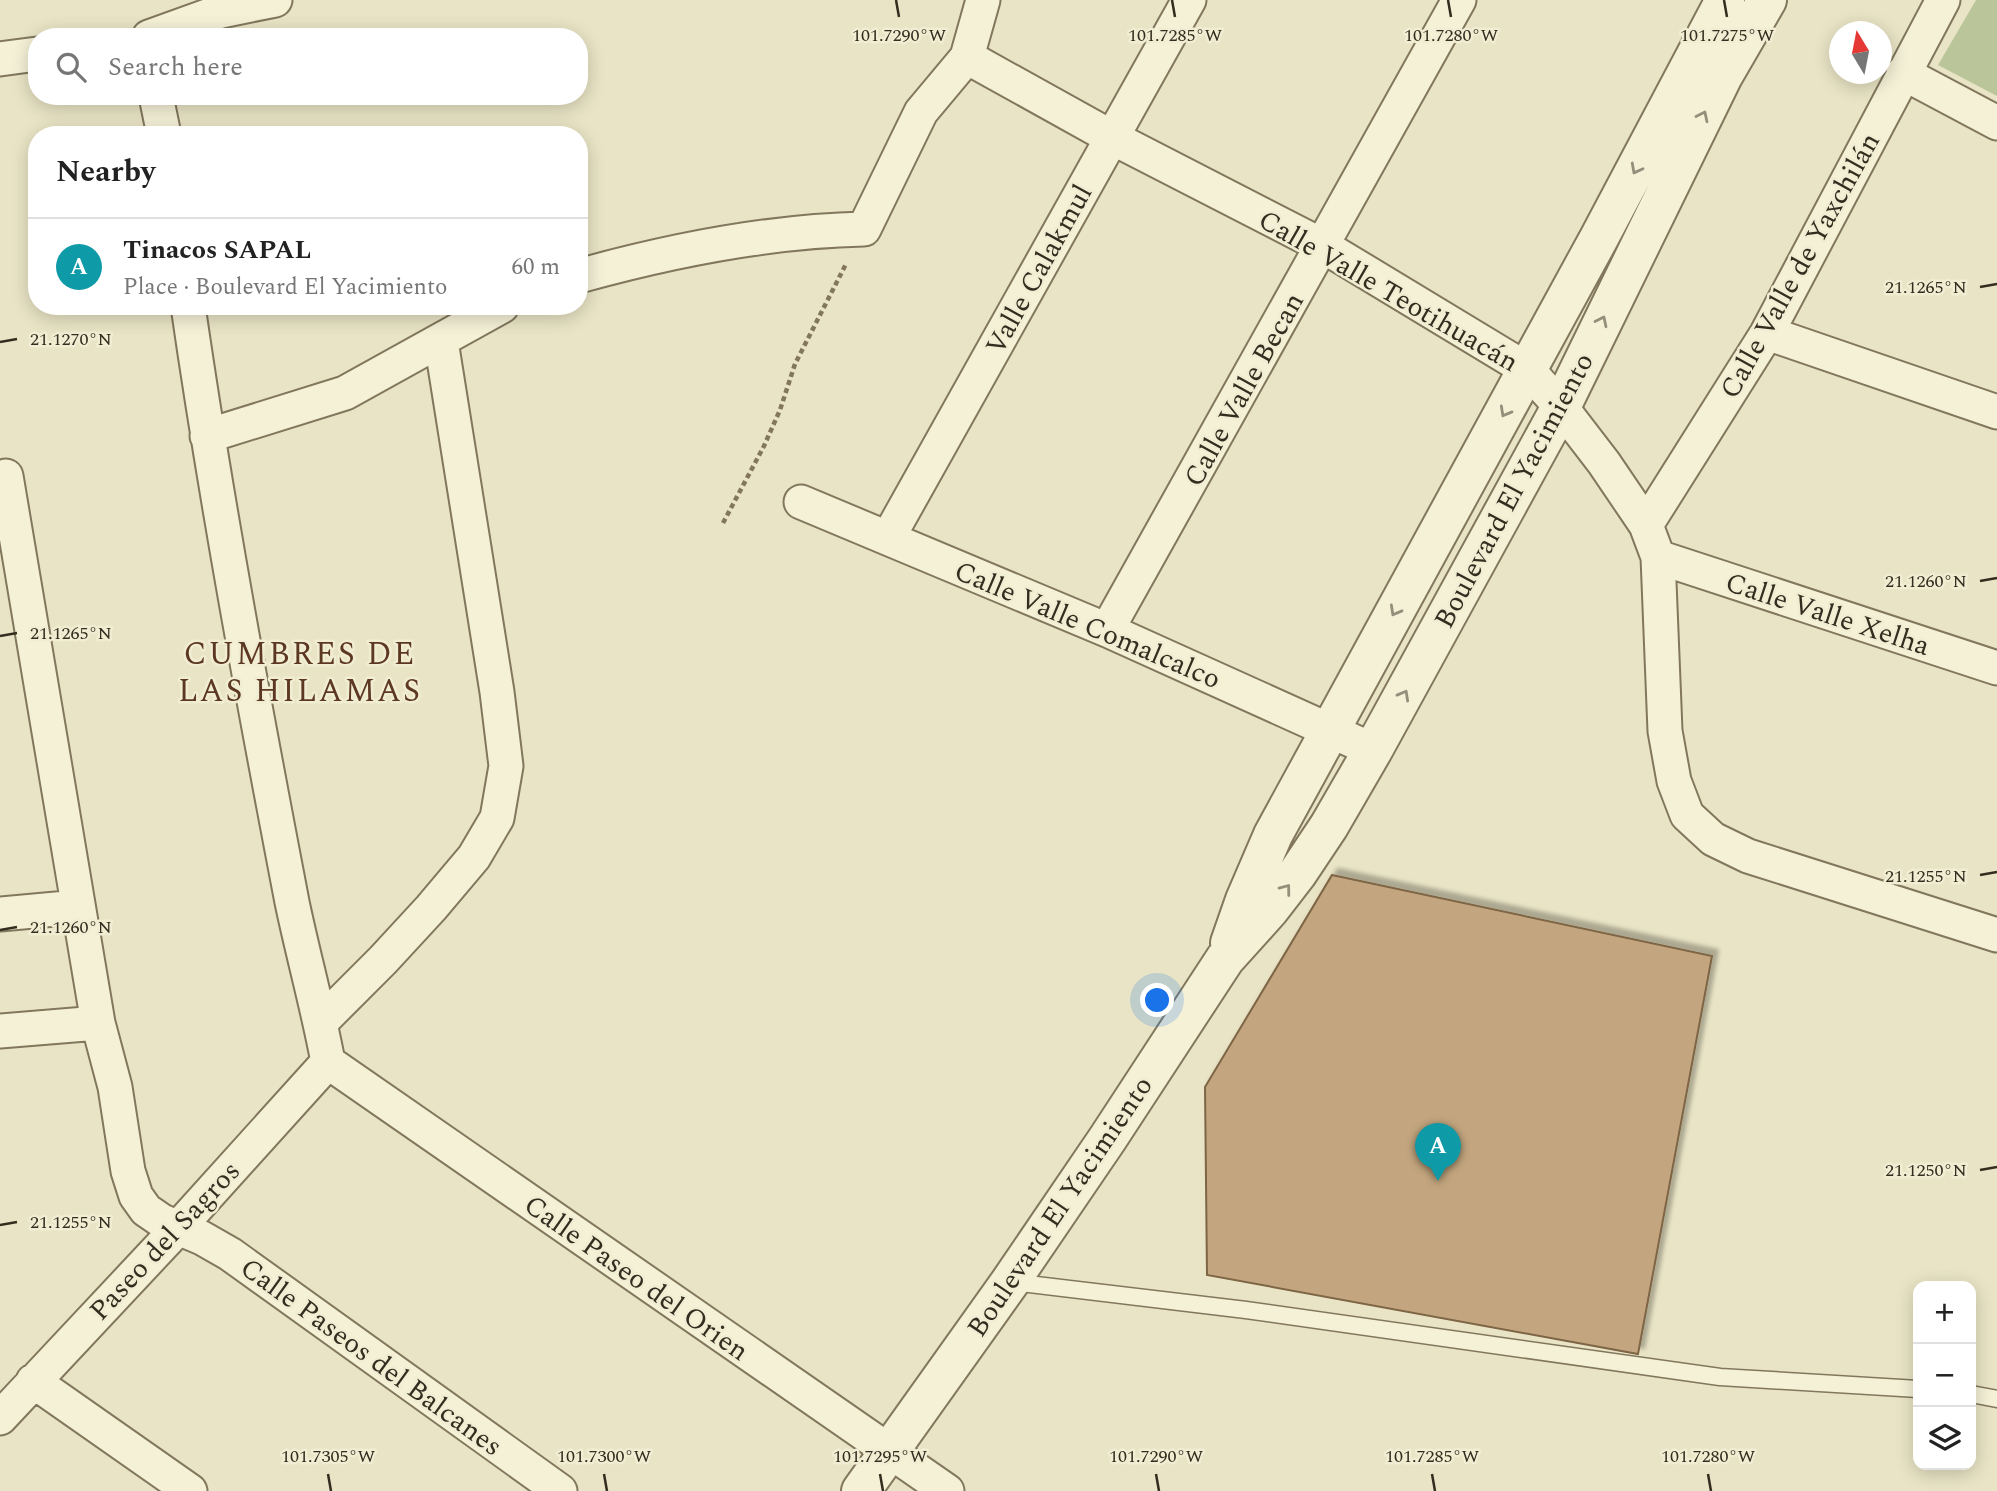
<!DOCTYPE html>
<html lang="en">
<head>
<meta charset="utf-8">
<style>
	:root { --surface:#fff; --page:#f2f2f2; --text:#222; --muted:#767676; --line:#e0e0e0; --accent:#d93025 }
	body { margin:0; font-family:Spectral,serif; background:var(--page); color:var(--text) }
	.controls { position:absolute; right:21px; bottom:21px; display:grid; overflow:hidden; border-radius:14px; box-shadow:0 4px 18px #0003 }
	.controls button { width:63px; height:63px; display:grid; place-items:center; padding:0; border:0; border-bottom:2px solid var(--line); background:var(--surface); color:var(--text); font:35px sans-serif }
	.compass { position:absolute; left:1829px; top:21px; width:63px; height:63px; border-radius:50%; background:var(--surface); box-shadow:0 4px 18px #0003; rotate:350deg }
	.you { position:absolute; left:1158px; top:1001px; width:24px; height:24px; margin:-18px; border:5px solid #fff; border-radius:50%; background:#1a73e8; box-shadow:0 0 0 10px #1a73e833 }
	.badge { display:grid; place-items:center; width:46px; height:46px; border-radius:50%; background:var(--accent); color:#fff; font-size:23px; font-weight:700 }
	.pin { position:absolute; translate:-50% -58px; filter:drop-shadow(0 2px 4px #0008) }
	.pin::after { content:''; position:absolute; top:37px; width:24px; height:21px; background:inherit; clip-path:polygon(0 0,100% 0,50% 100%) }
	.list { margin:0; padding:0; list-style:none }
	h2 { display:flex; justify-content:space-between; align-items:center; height:91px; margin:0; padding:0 28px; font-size:30px }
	h2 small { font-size:23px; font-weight:400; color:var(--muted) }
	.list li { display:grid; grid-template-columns:46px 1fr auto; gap:21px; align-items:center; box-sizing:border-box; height:98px; padding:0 28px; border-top:2px solid var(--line) }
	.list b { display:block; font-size:26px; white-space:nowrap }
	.list p { margin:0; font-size:23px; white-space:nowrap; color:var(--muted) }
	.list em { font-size:23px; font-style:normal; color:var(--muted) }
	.icon { flex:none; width:38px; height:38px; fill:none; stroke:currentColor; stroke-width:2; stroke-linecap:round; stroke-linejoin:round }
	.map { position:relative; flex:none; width:1997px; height:1491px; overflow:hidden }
	.search { position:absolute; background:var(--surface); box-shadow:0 4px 18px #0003; left:28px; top:28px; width:560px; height:77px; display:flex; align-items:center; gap:18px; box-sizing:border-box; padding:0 24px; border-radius:28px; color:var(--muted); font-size:26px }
	.panel { position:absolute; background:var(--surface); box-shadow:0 4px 18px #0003; left:28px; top:126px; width:560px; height:189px; border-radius:28px }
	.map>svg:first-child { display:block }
	.green { fill:#bac69a }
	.building { fill:#c3a67f; stroke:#7e6545; stroke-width:2; filter:url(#shadow) }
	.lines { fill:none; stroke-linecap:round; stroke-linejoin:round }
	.service-casing { stroke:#82775d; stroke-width:19 }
	.minor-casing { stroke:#82775d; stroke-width:37 }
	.tertiary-casing { stroke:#82775d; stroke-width:42 }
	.path { stroke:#82775d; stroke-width:4.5; stroke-dasharray:5 3.5; stroke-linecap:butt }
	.service { stroke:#f5f1d7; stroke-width:16 }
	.minor { stroke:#f5f1d7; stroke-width:33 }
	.tertiary { stroke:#f5f1d7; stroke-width:38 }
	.oneway { stroke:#948e7b }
	.ticks { fill:none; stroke:#342c1f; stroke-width:2.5 }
	.labels { text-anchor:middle; stroke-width:5; stroke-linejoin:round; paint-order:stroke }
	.street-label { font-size:28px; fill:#342c1f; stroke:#f1edd3 }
	.quarter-label { font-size:32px; letter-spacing:2px; fill:#5c3823; stroke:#f1edd3 }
	.ticks-label { font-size:18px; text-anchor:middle; fill:#342c1f; stroke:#f1edd3; stroke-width:5; stroke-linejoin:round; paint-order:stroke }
</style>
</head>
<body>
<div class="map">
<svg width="1997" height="1491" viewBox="0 0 1997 1491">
	<defs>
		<filter id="shadow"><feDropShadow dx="6" dy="-6" stdDeviation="2" flood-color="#0004"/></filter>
	</defs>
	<rect width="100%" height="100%" fill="#e9e4c5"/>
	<path class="green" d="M1976,0H1997V96L1938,65Z"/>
	<path class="building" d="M1332,875L1712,956L1638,1354L1207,1275L1205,1087Z"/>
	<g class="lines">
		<g class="service-casing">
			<path id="service" d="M1012,1282L1246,1310L1720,1377L1918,1389
				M1971,1394L1997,1399"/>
		</g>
		<g class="minor-casing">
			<path id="minor" d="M149,37L221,11L275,0
				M967,57L1111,137L1323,246L1528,370L1561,407L1604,463L1646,525L1658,557L1665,731L1674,781L1687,815L1713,839L1748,856L1997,935
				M0,59L37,54
				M1903,73L1997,123
				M156,96L164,135
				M579,276C669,251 770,231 864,229L921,112L967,57L983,0
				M188,306C217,506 254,704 292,902C303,955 318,1008 328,1062
				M1767,333L1997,412
				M207,436L345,393L502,306
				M6,476L98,1023L115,1087L128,1171L136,1196L146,1210L162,1221L202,1238L230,1254L560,1491
				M801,502L1107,630L1373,750
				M1646,525L1767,333L1943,0
				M888,538L1189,0
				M1658,557L1997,668
				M1107,630L1459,0
				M0,914L78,907
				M321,1022L383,960L431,908L474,857L497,818L506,766L497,692L441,341
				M0,1031L98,1023
				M328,1062L947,1491
				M33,1381L190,1491
				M0,1418L179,1227L328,1062"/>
		</g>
		<g class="tertiary-casing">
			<path id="tertiary" d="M1230,943L1245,900L1273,835L1599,238L1725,0
				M861,1491L1010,1282L1108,1138L1225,959L1270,909L1297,874L1329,826L1373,750L1561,407L1723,76L1767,0"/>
		</g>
		<path class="path" d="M723,523L764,446L780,410L795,364L846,264"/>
		<use href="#service" class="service"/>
		<use href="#minor" class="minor"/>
		<use href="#tertiary" class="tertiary"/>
	</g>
	<defs><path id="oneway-chevron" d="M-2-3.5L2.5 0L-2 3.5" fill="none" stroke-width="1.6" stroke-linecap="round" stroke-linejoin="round" transform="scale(1.75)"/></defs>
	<g class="oneway">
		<use href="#oneway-chevron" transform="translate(1703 116) rotate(-64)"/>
		<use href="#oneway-chevron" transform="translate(1636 169) rotate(118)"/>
		<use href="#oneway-chevron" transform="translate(1602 321) rotate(-64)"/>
		<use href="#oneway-chevron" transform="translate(1505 412) rotate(119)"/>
		<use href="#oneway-chevron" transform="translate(1395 611) rotate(119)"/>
		<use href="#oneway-chevron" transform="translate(1404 695) rotate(-61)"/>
		<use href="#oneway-chevron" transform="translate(1286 889) rotate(-53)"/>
	</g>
	<path class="ticks" d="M896,0L899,17M1172,0L1175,17M1448,0L1451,17M1724,0L1727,17M1980,287L1997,284M0,342L17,339M1980,581L1997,578M0,636L17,633M1980,875L1997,872M0,930L17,927M1980,1170L1997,1167M0,1225L17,1222M328,1474L331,1491M604,1474L607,1491M880,1474L883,1491M1156,1474L1159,1491M1432,1474L1435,1491M1708,1474L1711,1491"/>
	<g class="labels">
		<g class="street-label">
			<text transform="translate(1799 265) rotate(-61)" y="10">Calle Valle de Yaxchilán</text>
			<text transform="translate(1038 269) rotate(-61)" y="10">Valle Calakmul</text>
			<text transform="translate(1389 290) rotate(30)" y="10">Calle Valle Teotihuacán</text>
			<text transform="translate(1243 389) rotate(-61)" y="10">Calle Valle Becan</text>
			<text transform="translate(1513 490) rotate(-62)" y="10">Boulevard El Yacimiento</text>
			<text transform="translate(1828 613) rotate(18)" y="10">Calle Valle Xelha</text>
			<text transform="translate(1088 624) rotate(23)" y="10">Calle Valle Comalcalco</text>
			<text transform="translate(1059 1206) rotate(-56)" y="10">Boulevard El Yacimiento</text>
			<text transform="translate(164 1240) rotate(-47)" y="10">Paseo del Sagros</text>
			<text transform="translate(637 1277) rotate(35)" y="10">Calle Paseo del Orien</text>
			<text transform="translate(372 1356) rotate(36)" y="10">Calle Paseos del Balcanes</text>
		</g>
		<g class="quarter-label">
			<text x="300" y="664">CUMBRES DE<tspan x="300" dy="37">LAS HILAMAS</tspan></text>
		</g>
	</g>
	<g class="ticks-label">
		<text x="899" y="41">101.7290°W</text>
		<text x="1175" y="41">101.7285°W</text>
		<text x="1451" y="41">101.7280°W</text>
		<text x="1727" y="41">101.7275°W</text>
		<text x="1926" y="293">21.1265°N</text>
		<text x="71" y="345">21.1270°N</text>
		<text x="1926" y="587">21.1260°N</text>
		<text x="71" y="639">21.1265°N</text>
		<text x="1926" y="882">21.1255°N</text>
		<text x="71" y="933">21.1260°N</text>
		<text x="1926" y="1176">21.1250°N</text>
		<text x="71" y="1228">21.1255°N</text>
		<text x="328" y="1462">101.7305°W</text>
		<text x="604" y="1462">101.7300°W</text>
		<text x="880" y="1462">101.7295°W</text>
		<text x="1156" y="1462">101.7290°W</text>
		<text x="1432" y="1462">101.7285°W</text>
		<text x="1708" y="1462">101.7280°W</text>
	</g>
</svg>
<div class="controls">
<button>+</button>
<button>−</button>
<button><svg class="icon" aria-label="layers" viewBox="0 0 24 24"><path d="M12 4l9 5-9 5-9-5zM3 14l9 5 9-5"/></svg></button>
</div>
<svg class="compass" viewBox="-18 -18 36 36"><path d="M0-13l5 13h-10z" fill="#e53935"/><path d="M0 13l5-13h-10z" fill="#767676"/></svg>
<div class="you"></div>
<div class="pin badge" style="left:1438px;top:1181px;background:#0f9aa8">A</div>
<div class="search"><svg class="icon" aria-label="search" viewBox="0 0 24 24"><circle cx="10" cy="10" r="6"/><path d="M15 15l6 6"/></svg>Search here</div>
<section class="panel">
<h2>Nearby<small></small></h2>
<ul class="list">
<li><span class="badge" style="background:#0f9aa8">A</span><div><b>Tinacos SAPAL</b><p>Place · Boulevard El Yacimiento</p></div><em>60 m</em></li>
</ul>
</section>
</div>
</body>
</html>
